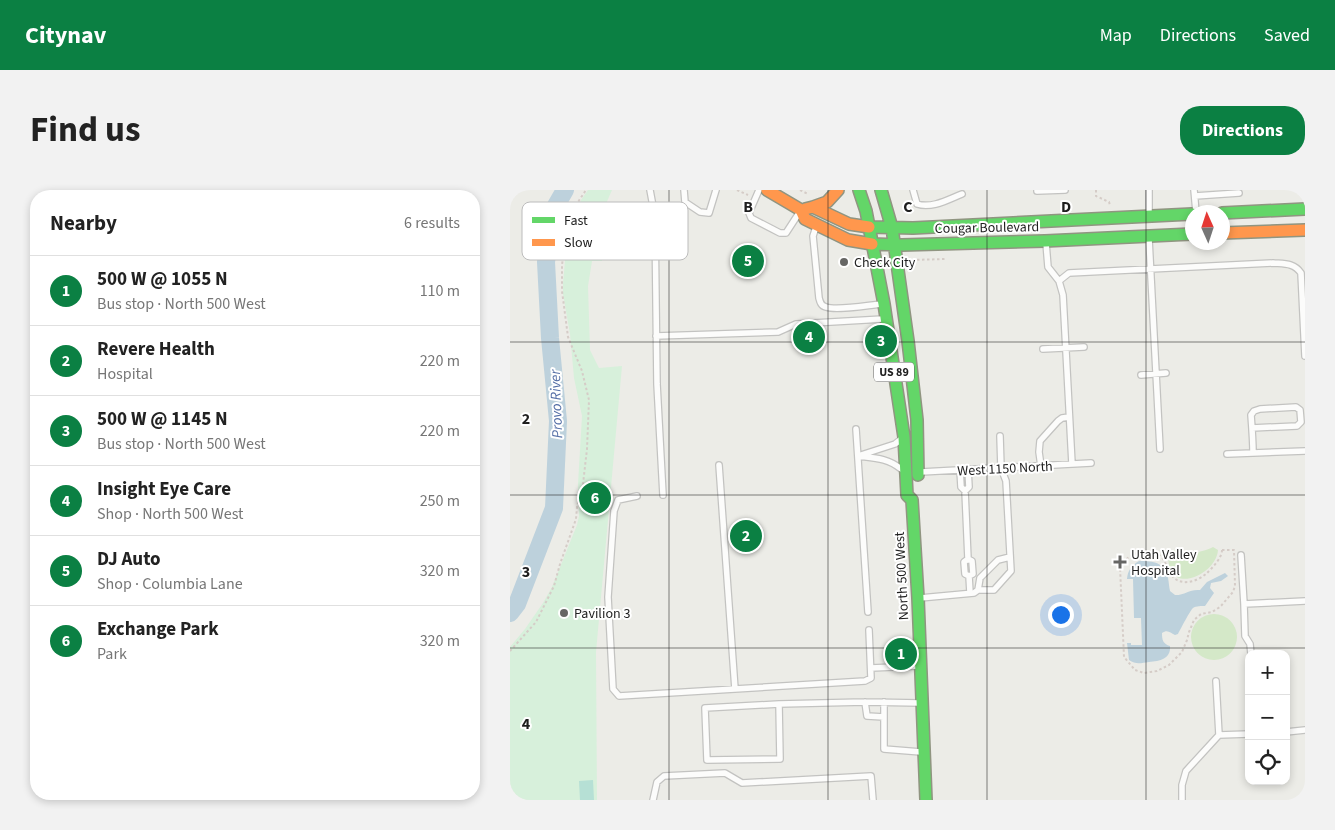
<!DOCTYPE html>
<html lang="en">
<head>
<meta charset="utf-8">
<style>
	:root { --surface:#fff; --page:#f2f2f2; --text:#222; --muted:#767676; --line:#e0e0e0; --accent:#0b8043 }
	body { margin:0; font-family:"Source Sans 3",sans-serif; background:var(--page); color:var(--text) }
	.controls { position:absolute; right:15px; bottom:15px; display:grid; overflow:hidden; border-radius:10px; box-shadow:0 2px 8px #0003 }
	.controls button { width:45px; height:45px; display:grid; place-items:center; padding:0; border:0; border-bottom:1px solid var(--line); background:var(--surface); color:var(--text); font:25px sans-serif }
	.compass { position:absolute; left:675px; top:15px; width:45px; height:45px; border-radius:50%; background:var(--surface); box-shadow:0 2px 8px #0003; rotate:357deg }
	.you { position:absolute; left:550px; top:424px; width:18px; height:18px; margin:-12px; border:4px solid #fff; border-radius:50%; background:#1a73e8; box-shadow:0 0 0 8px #1a73e833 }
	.badge { display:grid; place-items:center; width:32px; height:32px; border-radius:50%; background:var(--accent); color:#fff; font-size:16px; font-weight:700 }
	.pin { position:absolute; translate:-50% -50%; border:2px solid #fff; box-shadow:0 1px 5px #0006 }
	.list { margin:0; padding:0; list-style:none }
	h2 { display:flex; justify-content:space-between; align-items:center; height:65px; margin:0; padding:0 20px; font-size:21px }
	h2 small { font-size:16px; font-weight:400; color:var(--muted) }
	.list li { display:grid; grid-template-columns:32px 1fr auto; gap:15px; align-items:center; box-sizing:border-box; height:70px; padding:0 20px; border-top:1px solid var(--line) }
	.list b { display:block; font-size:19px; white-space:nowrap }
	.list p { margin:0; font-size:16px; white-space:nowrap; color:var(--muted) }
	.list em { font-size:16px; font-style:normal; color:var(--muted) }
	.icon { flex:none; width:28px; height:28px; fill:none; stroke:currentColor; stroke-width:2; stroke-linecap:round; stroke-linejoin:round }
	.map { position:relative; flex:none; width:795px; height:610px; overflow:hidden; border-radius:20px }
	header { display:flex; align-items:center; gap:30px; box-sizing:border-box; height:70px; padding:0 25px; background:var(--accent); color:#fff }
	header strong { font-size:24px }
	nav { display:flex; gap:28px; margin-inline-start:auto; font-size:18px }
	.intro { display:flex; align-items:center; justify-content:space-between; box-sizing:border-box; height:120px; padding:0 30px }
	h1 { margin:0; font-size:35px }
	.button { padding:12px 22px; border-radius:20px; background:var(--accent); color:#fff; font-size:18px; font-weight:700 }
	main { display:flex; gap:30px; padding:0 30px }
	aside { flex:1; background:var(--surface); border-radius:20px; box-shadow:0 2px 8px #0003 }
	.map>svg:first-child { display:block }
	.grass { fill:#d4e8c8 }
	.park { fill:#d7f0db }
	.pitch { fill:#b6e0d5 }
	.water { fill:#bdd1dc }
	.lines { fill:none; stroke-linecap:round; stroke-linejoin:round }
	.river { stroke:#bdd1dc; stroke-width:18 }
	.lane-casing { stroke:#c3c3c1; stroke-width:8 }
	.fast-casing { stroke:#909581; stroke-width:14 }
	.slow-casing { stroke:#909581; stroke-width:14 }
	.path { stroke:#d5ccc7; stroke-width:2; stroke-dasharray:2.5 2.5; stroke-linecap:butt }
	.lane { stroke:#fcfcfb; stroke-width:5.5 }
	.fast { stroke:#63d668; stroke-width:11 }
	.slow { stroke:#ff974d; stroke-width:11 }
	.grid { fill:none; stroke:#1e1e1e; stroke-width:1; stroke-opacity:0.55 }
	.poi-dot { fill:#666664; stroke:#fff; stroke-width:2 }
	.labels { text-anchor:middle; stroke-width:4; stroke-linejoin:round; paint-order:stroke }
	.shield { fill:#fff; stroke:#626262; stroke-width:1 }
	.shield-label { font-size:12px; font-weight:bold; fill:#1e1e1e }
	.street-label { font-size:14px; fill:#1e1e1e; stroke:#fff }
	.poi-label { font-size:14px; fill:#1e1e1e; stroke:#fff; text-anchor:start }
	.water-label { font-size:15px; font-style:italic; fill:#536da5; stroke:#fff }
	.key { fill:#fff; stroke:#bcbcbc; stroke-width:1 }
	.key-label { font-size:14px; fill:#1e1e1e }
	.grid-label { font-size:16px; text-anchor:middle; font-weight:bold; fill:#1e1e1e; stroke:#fff; stroke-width:4; stroke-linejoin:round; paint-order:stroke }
</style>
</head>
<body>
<header>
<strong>Citynav</strong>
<nav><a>Map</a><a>Directions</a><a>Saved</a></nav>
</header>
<div class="intro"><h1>Find us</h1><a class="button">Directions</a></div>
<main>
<aside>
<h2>Nearby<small>6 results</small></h2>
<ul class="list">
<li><span class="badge">1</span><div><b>500 W @ 1055 N</b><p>Bus stop · North 500 West</p></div><em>110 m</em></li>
<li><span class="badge">2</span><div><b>Revere Health</b><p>Hospital</p></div><em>220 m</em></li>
<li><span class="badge">3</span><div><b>500 W @ 1145 N</b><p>Bus stop · North 500 West</p></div><em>220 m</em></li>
<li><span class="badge">4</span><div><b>Insight Eye Care</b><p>Shop · North 500 West</p></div><em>250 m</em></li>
<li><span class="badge">5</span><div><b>DJ Auto</b><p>Shop · Columbia Lane</p></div><em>320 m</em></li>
<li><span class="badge">6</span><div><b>Exchange Park</b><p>Park</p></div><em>320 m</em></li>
</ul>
</aside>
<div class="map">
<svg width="795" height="610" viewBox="0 0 795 610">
	<rect width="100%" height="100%" fill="#ecece7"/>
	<path class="grass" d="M703,357L708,360C706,387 653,407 659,363C666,358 667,359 674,362C683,364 695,361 703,357Z
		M681 447a23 23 0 1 1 46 0a23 23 0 1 1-46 0Z"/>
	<path class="park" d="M78,0H102L92,23L103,29V39L91,40L92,71H82L78,96L80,160L89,178L112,176L86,462L87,610H0V457L15,439L33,413L42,397L67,335L69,326L68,294L72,226L64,188L60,144L53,104V94L57,47L71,10Z"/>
	<path class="pitch" d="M83,590L84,610H70L69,591Z"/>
	<path class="water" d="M629,371C644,371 654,372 658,388C659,393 659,397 660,401L665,405C676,405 679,399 690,400L697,392L715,383L718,386L711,391L701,393L700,398L704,403L695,416C692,416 686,416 683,418C681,419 670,440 668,444L665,445C660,443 658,439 652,443C652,450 653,454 660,456C661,469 650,471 639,472C631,473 626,475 619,470L617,453H621V455H632L631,428H624L623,389H617C618,380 621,376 629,371Z"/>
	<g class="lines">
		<path class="river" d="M0,423L7,414L44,318L48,231L40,148L36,72L44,19L55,0"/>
		<g class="lane-casing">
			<path id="lane" d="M140,0L145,27L147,194L153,305
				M174,0L175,12L190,22L199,23L206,0
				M249,0L239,23L241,28L270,43H276L289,23
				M403,0L407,14C422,19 439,9 452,4
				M639,0V23
				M684,0L686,22
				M527,1L555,0
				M685,6L729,3
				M306,37L303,46L309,108C310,112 311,116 316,117C327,121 359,115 372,114
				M639,49L650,259
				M536,53L538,77L549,91L559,83L763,73C775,74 784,73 791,83L795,166
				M549,91L553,105L562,274
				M146,146L268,142L286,134L373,129
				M533,159L574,157
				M631,185L656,183
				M742,238L787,236L791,232L790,220L786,217L750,219L744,221L741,225C742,238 743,251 743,263L795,261
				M346,239L358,422
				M717,264L743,263
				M351,265L385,254L390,250
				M348,266C364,268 378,268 391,279
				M209,275L225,499
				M531,276L529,262L530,251L548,231L552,228L559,227
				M450,280L451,297L455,301
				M411,282L581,273
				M127,306L108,310L104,321L98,407L103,499L109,506L355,491L361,488L359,440
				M731,365L734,414L795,411
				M458,369L455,301L459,297L458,279
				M459,386L455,384L454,372L458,369L462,371L463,384L459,386L460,403
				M468,400L470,388L488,370L500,367
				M410,408L464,403L468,400H484L501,381L496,291L491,278L490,246
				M734,414L735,446L740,454L741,464
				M361,478L408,476
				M706,491L709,545L739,544
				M355,512L357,526L374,527
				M374,512V559L411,562
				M269,514L270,569L197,570L195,518L269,514L355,512L410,513
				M776,542L795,540
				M143,610L147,592L154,586L215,583L232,593L361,586L363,610
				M672,610V595L676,581L709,545"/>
		</g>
		<g class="fast-casing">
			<path id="fast" d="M349,0L356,21L374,114L394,247L397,305L402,310L408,408L416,610
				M371,0L382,38L398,151L407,230L408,285
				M712,23L795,19
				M359,37L403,38L682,24
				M362,54L392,55L535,51L682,44"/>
		</g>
		<g class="slow-casing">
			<path id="slow" d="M257,0L291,20L295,29L338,50L362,54
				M303,17L317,12L328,0
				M295,19L303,17L339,34L359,37
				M712,43L795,40"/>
		</g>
		<path class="path" d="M227,0L238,5
			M290,0L298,4
			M586,0V6L599,12L600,15
			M402,70L435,69
			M712,360H724L725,396L723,402L710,417L702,422L691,424L684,430L679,442L677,450L672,462L659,475L647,481L634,483L625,480L614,467L610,377C618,363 642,353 653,369C656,373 657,379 660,383C669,398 687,392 697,383C703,377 712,368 712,360Z
			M0,461L26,432L44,396L50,374L66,329L67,317L73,294L77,259L79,210L72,181L58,147L52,101V75L56,45L66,15L76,0"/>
		<use href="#lane" class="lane"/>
		<use href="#fast" class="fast"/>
		<use href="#slow" class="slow"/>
	</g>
	<path class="grid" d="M159,0V610M318,0V610M477,0V610M636,0V610M0,152H795M0,305H795M0,458H795"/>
	<g class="poi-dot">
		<circle cx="334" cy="72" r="5"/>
		<path d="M607.5 364.5h5v5h5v5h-5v5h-5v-5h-5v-5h5z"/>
		<circle cx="54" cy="423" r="5"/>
	</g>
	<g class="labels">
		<rect class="shield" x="364" y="172.5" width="40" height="19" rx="4"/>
		<g class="shield-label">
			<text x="384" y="186">US 89</text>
		</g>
		<g class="street-label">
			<text transform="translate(477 37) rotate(-1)" y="5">Cougar Boulevard</text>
			<text transform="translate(495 278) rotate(-3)" y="5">West 1150 North</text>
			<text transform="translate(391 386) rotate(-93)" y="5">North 500 West</text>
		</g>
		<g class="poi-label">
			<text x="344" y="77">Check City</text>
			<text x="621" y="369">Utah Valley<tspan x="621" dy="16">Hospital</tspan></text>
			<text x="64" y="428">Pavilion 3</text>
		</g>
		<g class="water-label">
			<text transform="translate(46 214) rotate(-92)" y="5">Provo River</text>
		</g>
	</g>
	<rect x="12" y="12" width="166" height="58" rx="8" class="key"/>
	<rect x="22" y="27" width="23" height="6" fill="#63d668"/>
	<rect x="22" y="49" width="23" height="7" fill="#ff974d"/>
	<g class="key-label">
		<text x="54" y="35">Fast</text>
		<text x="54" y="57">Slow</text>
	</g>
	<g class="grid-label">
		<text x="238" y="22">B</text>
		<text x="398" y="22">C</text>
		<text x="556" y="22">D</text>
		<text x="16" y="234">2</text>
		<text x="16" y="387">3</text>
		<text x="16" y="539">4</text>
	</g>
</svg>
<div class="controls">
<button>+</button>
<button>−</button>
<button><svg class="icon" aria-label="locate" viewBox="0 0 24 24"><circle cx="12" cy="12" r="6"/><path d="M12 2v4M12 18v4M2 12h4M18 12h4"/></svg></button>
</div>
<svg class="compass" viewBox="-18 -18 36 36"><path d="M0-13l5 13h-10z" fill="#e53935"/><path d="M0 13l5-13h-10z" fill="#767676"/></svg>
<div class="you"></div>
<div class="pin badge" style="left:391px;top:464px">1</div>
<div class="pin badge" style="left:236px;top:346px">2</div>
<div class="pin badge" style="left:371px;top:151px">3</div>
<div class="pin badge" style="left:299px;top:147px">4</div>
<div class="pin badge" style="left:238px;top:71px">5</div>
<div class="pin badge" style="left:85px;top:308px">6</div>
</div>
</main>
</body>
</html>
